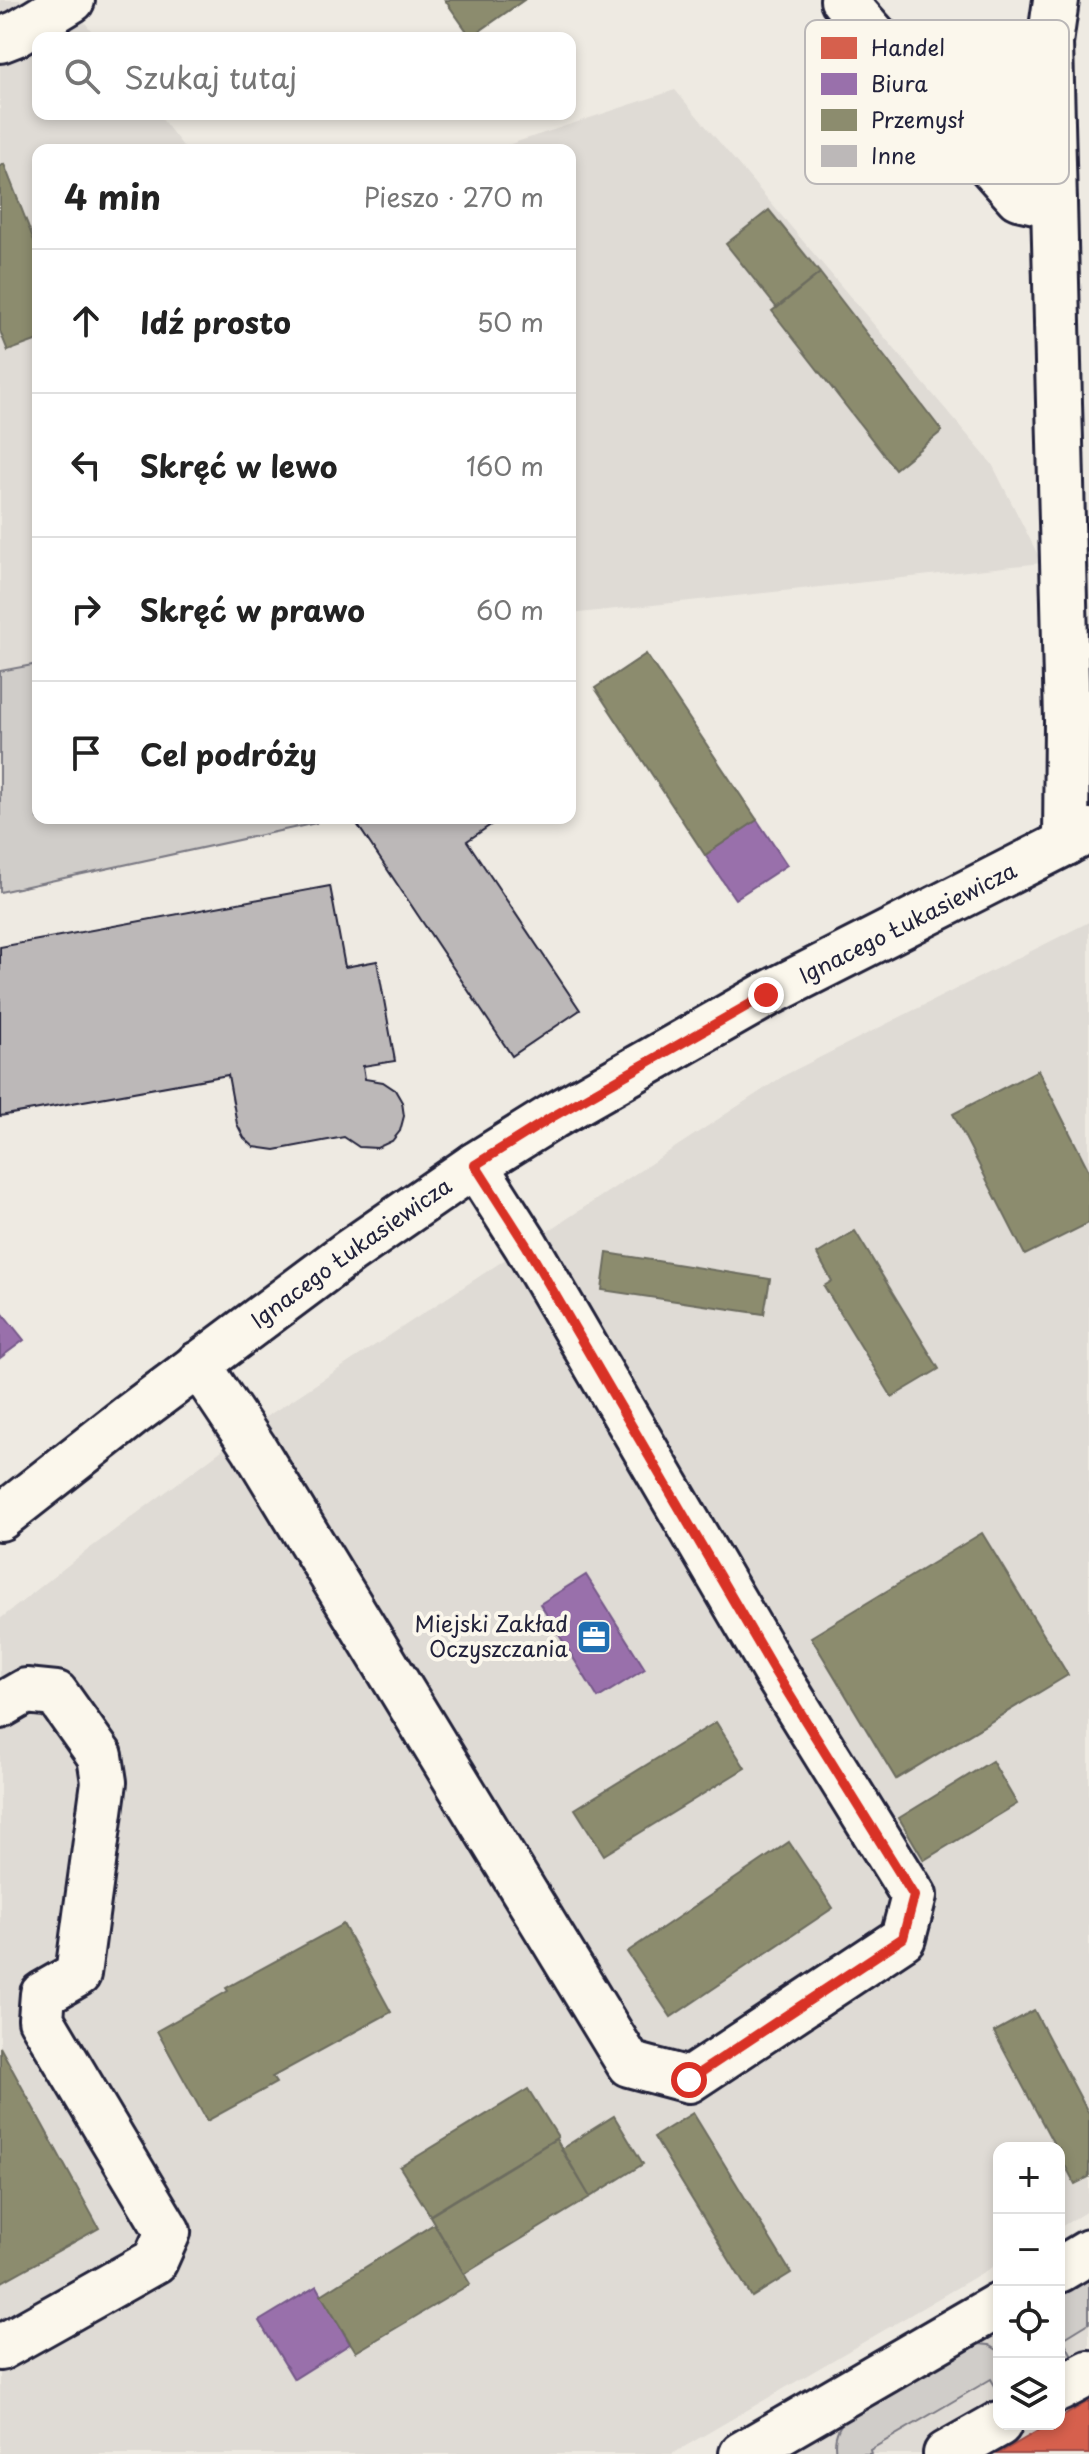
<!DOCTYPE html>
<html lang="pl">
<head>
<meta charset="utf-8">
<style>
	:root { --surface:#fff; --page:#f2f2f2; --text:#222; --muted:#767676; --line:#e0e0e0 }
	body { margin:0; font-family:"Playpen Sans",sans-serif; background:var(--page); color:var(--text) }
	.controls { position:absolute; right:24px; bottom:24px; display:grid; overflow:hidden; border-radius:16px; box-shadow:0 4px 12px #0003 }
	.controls button { width:72px; height:72px; display:grid; place-items:center; padding:0; border:0; border-bottom:2px solid var(--line); background:var(--surface); color:var(--text); font:40px sans-serif }
	.stop { position:absolute; width:24px; height:24px; margin:-18px; border:6px solid #d93025; border-radius:50%; background:#fff }
	.stop.end { background:#d93025; border-color:#fff; box-shadow:0 2px 8px #0008 }
	.list { margin:0; padding:0; list-style:none }
	h2 { display:flex; justify-content:space-between; align-items:center; height:104px; margin:0; padding:0 32px; font-size:34px }
	h2 small { font-size:26px; font-weight:400; color:var(--muted) }
	.list li { display:grid; grid-template-columns:52px 1fr auto; gap:24px; align-items:center; box-sizing:border-box; height:144px; padding:0 32px; border-top:2px solid var(--line) }
	.list b { display:block; font-size:30px; white-space:nowrap }
	.list em { font-size:26px; font-style:normal; color:var(--muted) }
	.icon { flex:none; width:44px; height:44px; fill:none; stroke:currentColor; stroke-width:2; stroke-linecap:round; stroke-linejoin:round }
	.map { position:relative; flex:none; width:1089px; height:2454px; overflow:hidden }
	.search { position:absolute; background:var(--surface); box-shadow:0 4px 12px #0003; left:32px; top:32px; width:544px; height:88px; display:flex; align-items:center; gap:20px; box-sizing:border-box; padding:0 28px; border-radius:16px; color:var(--muted); font-size:30px }
	.panel { position:absolute; background:var(--surface); box-shadow:0 4px 12px #0003; left:32px; top:144px; width:544px; height:680px; border-radius:16px }
	.map>svg:first-child { display:block }
	.built { fill:#dfdbd5 }
	.green { fill:#d0cdc9; stroke:#797882; stroke-width:2 }
	.shops { fill:#d6604d; stroke:#a04d48; stroke-width:2 }
	.offices { fill:#9970ab; stroke:#755989; stroke-width:2 }
	.industry { fill:#8c8c6e; stroke:#6c6c5f; stroke-width:2 }
	.building { fill:#bcb8b8; stroke:#22223b; stroke-width:2 }
	.lines { fill:none; stroke-linecap:round; stroke-linejoin:round }
	.minor-casing { stroke:#22223b; stroke-width:50 }
	.minor { stroke:#fbf7ec; stroke-width:44 }
	.route { stroke:#d93025; stroke-width:10 }
	.labels { text-anchor:middle; stroke-width:8; stroke-linejoin:round; paint-order:stroke }
	.street-label { font-size:22px; fill:#22223b; stroke:#fbf7ec }
	.poi-label { font-size:22px; fill:#22223b; stroke:#fbf7ec; text-anchor:end }
	.key { fill:#fbf7ec; stroke:#bab7b7; stroke-width:2 }
	.key-label { font-size:22px; fill:#22223b }
</style>
</head>
<body>
<div class="map">
<svg width="1089" height="2454" viewBox="0 0 1089 2454">
	<rect width="100%" height="100%" fill="#eeeae2"/>
	<filter id="ink" filterUnits="userSpaceOnUse"><feTurbulence type="fractalNoise" baseFrequency=".0125" numOctaves="2"/><feDisplacementMap in="SourceGraphic" scale="16" xChannelSelector="R" yChannelSelector="G"/><feConvolveMatrix kernelMatrix="1 2 1 2 8 2 1 2 1" color-interpolation-filters="sRGB"/></filter>
	<g filter="url(#ink)">
		<path class="built" d="M0,0H93L76,11L97,38H38V114H158L186,150H38V671L0,675Z
			M675,90L992,464L1042,563L570,614V150H492Z
			M1089,922V2210L1059,2228V2148H999V2263L672,2454H0V1619L77,1558L269,1415L785,1075Z
			M1089,2273V2454H779L999,2326V2424H1059V2291Z"/>
		<path class="green" d="M38,664V818H313L316,823L0,892V671Z
			M1089,2275V2323L1063,2339L1076,2363L1059,2364V2292Z
			M978,2344L989,2345L999,2351V2393L991,2379L870,2450L871,2454H836C833,2439 837,2426 849,2416L967,2346Z"/>
		<path class="shops" d="M1089,2401V2454H998L1050,2424H1059V2419Z"/>
		<path class="offices" d="M757,820L787,865L735,899L705,855Z
			M0,1310L24,1340L0,1358Z
			M586,1575L645,1669L598,1698L540,1604Z
			M317,2286L350,2344L294,2379L259,2321Z"/>
		<path class="industry" d="M445,0H524L471,37Z
			M4,164L38,251V340L8,351L0,331V166Z
			M769,210L820,273L777,308L726,244Z
			M820,273L942,431L895,469L772,311Z
			M646,654L757,820L705,855L595,688Z
			M1038,1070L1089,1171V1223L1025,1255L953,1114Z
			M855,1231L939,1369L892,1397L824,1286L832,1281L817,1254Z
			M607,1253L770,1279L764,1314L602,1290Z
			M982,1533L1068,1675L896,1779L811,1637Z
			M716,1722L745,1768L604,1855L575,1809Z
			M992,1761L1017,1804L924,1860L899,1818Z
			M789,1842L833,1908L671,2017L627,1952Z
			M343,1924L391,2012L272,2077L276,2083L207,2121L157,2031L228,1991L226,1988Z
			M1034,2010L1089,2114V2177L1075,2184L1059,2154V2148H1056L994,2032Z
			M0,2047L99,2228L0,2283Z
			M528,2089L558,2137L430,2215L400,2167Z
			M693,2113L791,2273L752,2297L654,2137Z
			M614,2116L643,2164L590,2197L561,2149Z
			M556,2139L590,2197L464,2274L430,2216Z
			M434,2224L470,2284L356,2352L321,2295Z"/>
		<path class="building" d="M353,818H501L467,841L580,1010L512,1056Z
			M330,886L345,967L377,961L395,1061L363,1066L365,1079L383,1082L395,1090L402,1102L404,1116L400,1131L392,1141L377,1148L359,1147L344,1137L275,1150L254,1147L244,1138L237,1124L228,1075L0,1116V947Z"/>
		<g class="lines">
			<g class="minor-casing">
				<g id="minor">
					<path d="M843,0L1018,197L1040,202H1054"/>
					<path d="M1056,0L1050,43L1067,721L1066,843"/>
					<path d="M0,40L18,33L72,0"/>
					<path d="M198,1364L254,1448L629,2064L689,2080L903,1938L914,1896L774,1670L526,1245L475,1165"/>
					<path id="s1" d="M0,1518L130,1416L349,1252L475,1165L552,1117L766,995L1089,831"/>
					<path d="M0,1706L26,1691L56,1694L100,1756L104,1782L78,1974L43,1994L41,2019L168,2232L155,2261L0,2348"/>
					<path d="M1059,2270L1089,2252"/>
					<path d="M1059,2389L1089,2373"/>
					<path d="M742,2454L999,2305"/>
					<path d="M946,2454L999,2424"/>
				</g>
			</g>
			<use href="#minor" class="minor"/>
		</g>
	</g>
	<g class="lines" filter="url(#ink)">
		<path class="route" d="M689,2080L903,1938L914,1896L774,1670L526,1245L475,1165L552,1117L766,995"/>
	</g>
	<defs>
		<g id="office-square" transform="scale(1.8)"><rect x="-9" y="-9" width="18" height="18" rx="4" fill="#1f6fb2" stroke="#fbf7ec"/><path d="M-6-3h4V-5.5h4V-3h4V5H-6ZM-1-4.5V-3h2v-1.5ZM-6 0V1H6V0Z" fill="#fff"/></g>
	</defs>
	<g fill-rule="evenodd">
		<use href="#office-square" x="594" y="1637"/>
	</g>
	<g class="labels">
		<g class="street-label">
			<text dy="8" stroke="none"><textPath href="#s1" startOffset="1088">Ignacego Łukasiewicza</textPath></text>
			<text dy="8" stroke="none"><textPath href="#s1" startOffset="440">Ignacego Łukasiewicza</textPath></text>
		</g>
		<g class="poi-label">
			<text x="568" y="1632">Miejski Zakład<tspan x="568" dy="25">Oczyszczania</tspan></text>
		</g>
	</g>
	<rect x="805" y="20" width="264" height="164" rx="12" class="key"/>
	<rect x="821" y="37" width="36" height="22" fill="#d6604d"/>
	<rect x="821" y="73" width="36" height="22" fill="#9970ab"/>
	<rect x="821" y="109" width="36" height="22" fill="#8c8c6e"/>
	<rect x="821" y="145" width="36" height="22" fill="#bcb8b8"/>
	<g class="key-label">
		<text x="871" y="56">Handel</text>
		<text x="871" y="92">Biura</text>
		<text x="871" y="128">Przemysł</text>
		<text x="871" y="164">Inne</text>
	</g>
</svg>
<div class="controls">
<button>+</button>
<button>−</button>
<button><svg class="icon" aria-label="locate" viewBox="0 0 24 24"><circle cx="12" cy="12" r="6"/><path d="M12 2v4M12 18v4M2 12h4M18 12h4"/></svg></button>
<button><svg class="icon" aria-label="layers" viewBox="0 0 24 24"><path d="M12 4l9 5-9 5-9-5zM3 14l9 5 9-5"/></svg></button>
</div>
<div class="stop" style="left:689px;top:2080px"></div>
<div class="stop end" style="left:766px;top:995px"></div>
<div class="search"><svg class="icon" aria-label="search" viewBox="0 0 24 24"><circle cx="10" cy="10" r="6"/><path d="M15 15l6 6"/></svg>Szukaj tutaj</div>
<section class="panel">
<h2>4 min<small>Pieszo · 270 m</small></h2>
<ul class="list">
<li><svg class="icon" aria-label="ahead" viewBox="0 0 24 24"><path d="M12 20V5M6 11l6-6 6 6"/></svg><div><b>Idź prosto</b></div><em>50 m</em></li>
<li><svg class="icon" aria-label="left" viewBox="0 0 24 24"><path d="M17 20v-9H6M10 6l-5 5 5 5"/></svg><div><b>Skręć w lewo</b></div><em>160 m</em></li>
<li><svg class="icon" aria-label="right" viewBox="0 0 24 24"><path d="M7 20v-9h11M14 6l5 5-5 5"/></svg><div><b>Skręć w prawo</b></div><em>60 m</em></li>
<li><svg class="icon" aria-label="arrive" viewBox="0 0 24 24"><path d="M6 21V4h12l-3 4 3 4H6"/></svg><div><b>Cel podróży</b></div></li>
</ul>
</section>
</div>
</body>
</html>
